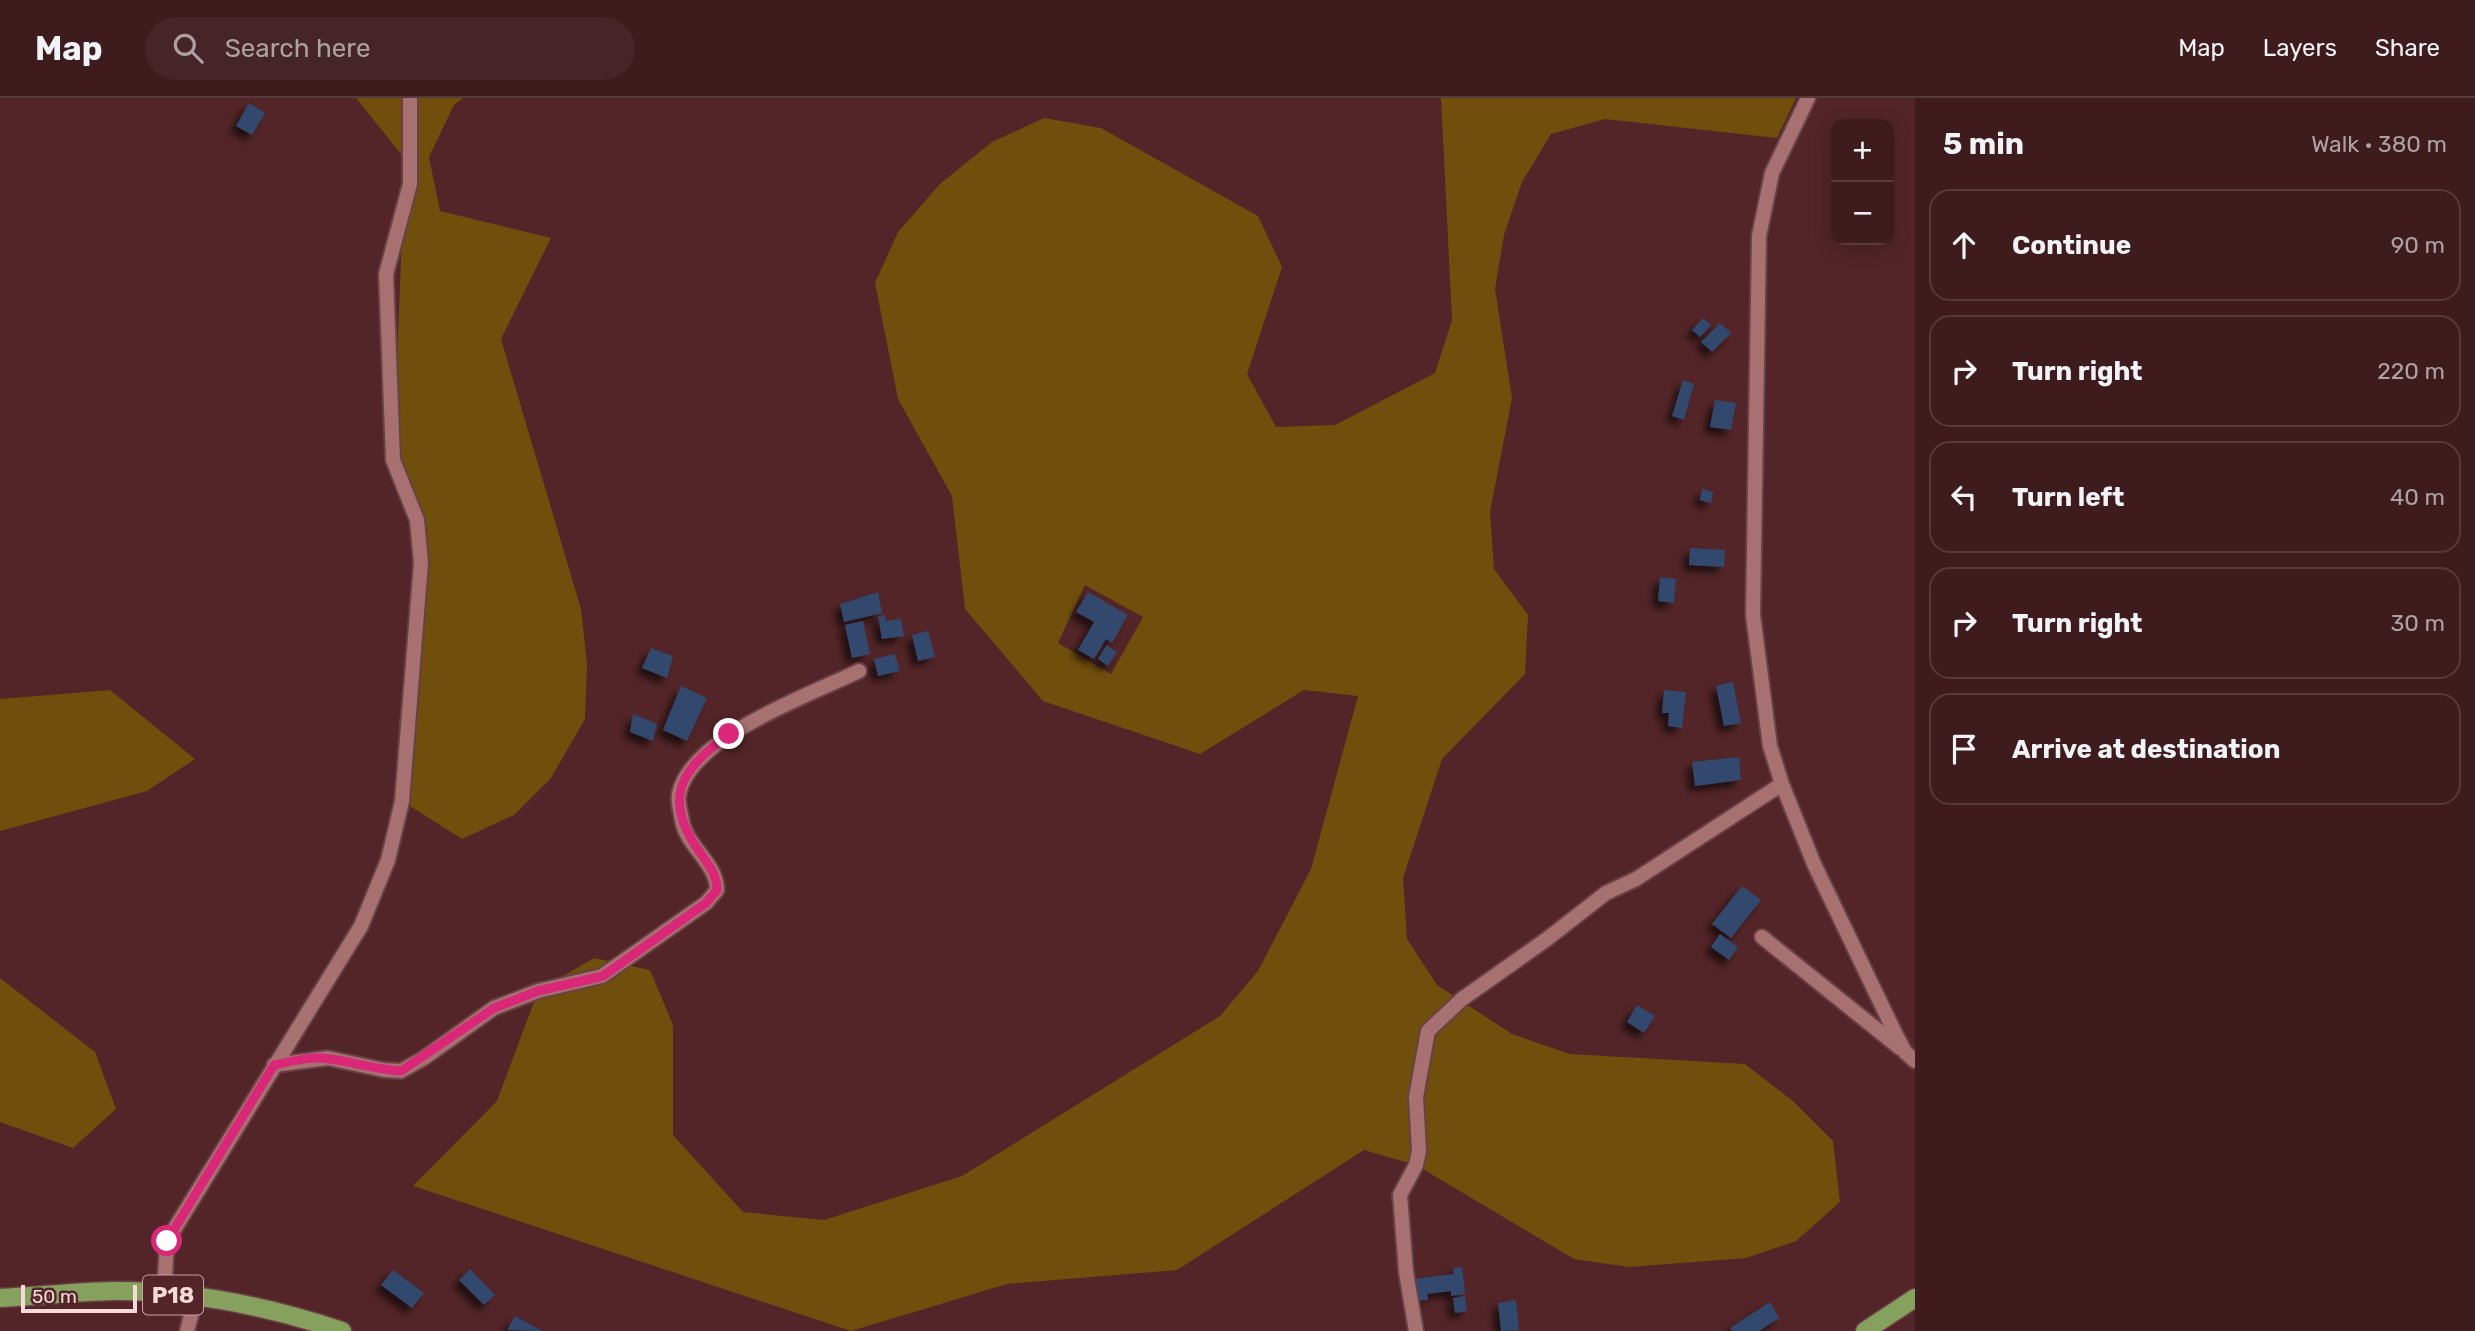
<!DOCTYPE html>
<html lang="en">
<head>
<meta charset="utf-8">
<style>
	:root { --surface:#3e1c1e; --page:#452527; --text:#f1f3f6; --muted:#ada1a4; --line:#573a3c }
	body { margin:0; font-family:Rubik,sans-serif; background:var(--page); color:var(--text) }
	.controls { position:absolute; right:21px; top:21px; display:grid; overflow:hidden; border-radius:14px; box-shadow:0 4px 18px #0003 }
	.controls button { width:63px; height:63px; display:grid; place-items:center; padding:0; border:0; border-bottom:2px solid var(--line); background:var(--surface); color:var(--text); font:35px sans-serif }
	.scale { position:absolute; left:21px; bottom:18px; width:116px; box-sizing:border-box; padding-left:7px; border:4px solid #f8d9d9; border-top:0; font-size:19px; line-height:24px; white-space:nowrap; color:#f8d9d9; -webkit-text-stroke:5px #532528; paint-order:stroke }
	.stop { position:absolute; width:21px; height:21px; margin:-16px; border:5px solid #db2777; border-radius:50%; background:#fff }
	.stop.end { background:#db2777; border-color:#fff; box-shadow:0 2px 7px #0008 }
	.list { margin:0; padding:0; list-style:none }
	h2 { display:flex; justify-content:space-between; align-items:center; height:91px; margin:0; padding:0 28px; font-size:30px }
	h2 small { font-size:23px; font-weight:400; color:var(--muted) }
	.list li { display:grid; grid-template-columns:46px 1fr auto; gap:21px; align-items:center; box-sizing:border-box; height:112px; margin:0 14px 14px; padding:0 14px; border:2px solid var(--line); border-radius:21px }
	.list b { display:block; font-size:26px; white-space:nowrap }
	.list em { font-size:23px; font-style:normal; color:var(--muted) }
	.icon { flex:none; width:38px; height:38px; fill:none; stroke:currentColor; stroke-width:2; stroke-linecap:round; stroke-linejoin:round }
	.map { position:relative; flex:none; width:1915px; height:1233px; overflow:hidden }
	header { display:flex; align-items:center; gap:42px; box-sizing:border-box; height:98px; padding:0 35px; background:var(--surface); border-bottom:2px solid var(--line) }
	header strong { font-size:33px }
	nav { display:flex; gap:38px; margin-inline-start:auto; font-size:24px }
	.search { width:490px; height:63px; background:var(--page); display:flex; align-items:center; gap:18px; box-sizing:border-box; padding:0 24px; border-radius:38px; color:var(--muted); font-size:26px }
	main { display:flex }
	aside { flex:1; background:var(--surface) }
	.map>svg:first-child { display:block }
	.green { fill:#704e0c; fill-rule:evenodd }
	.building { fill:#30486d; filter:url(#shadow) }
	.lines { fill:none; stroke-linecap:round; stroke-linejoin:round }
	.minor-casing { stroke:#694145; stroke-width:18 }
	.primary-casing { stroke:#694145; stroke-width:21 }
	.minor { stroke:#a77172; stroke-width:14 }
	.primary { stroke:#86a05e; stroke-width:18 }
	.route { stroke:#db2777; stroke-width:9 }
	.labels { text-anchor:middle; stroke-width:5; stroke-linejoin:round; paint-order:stroke }
	.shield { fill:#532528; stroke:#c6a3a4; stroke-width:2 }
	.shield-label { font-size:23px; font-weight:bold; fill:#f8d9d9 }
</style>
</head>
<body>
<header>
<strong>Map</strong>
<div class="search"><svg class="icon" aria-label="search" viewBox="0 0 24 24"><circle cx="10" cy="10" r="6"/><path d="M15 15l6 6"/></svg>Search here</div>
<nav><a>Map</a><a>Layers</a><a>Share</a></nav>
</header>
<main>
<div class="map">
<svg width="1915" height="1233" viewBox="0 0 1915 1233">
	<defs>
		<filter id="shadow"><feDropShadow dx="-6" dy="6" stdDeviation="3.5" flood-color="#0009"/></filter>
	</defs>
	<rect width="100%" height="100%" fill="#532528"/>
	<path class="green" d="M356,0H463L454,7L429,59L440,113L551,140L501,241L581,511L587,566L585,621L551,680L514,717L462,741L402,703L417,422L393,362L405,61Z
		M1441,0H1796L1777,40L1605,21L1551,36L1522,84L1504,137L1495,191L1512,300L1490,414L1494,471L1528,517L1525,576L1442,661L1403,780L1407,841L1437,887L1512,936L1570,956L1745,966L1794,1004L1833,1043L1840,1104L1796,1143L1746,1160L1629,1169L1574,1161L1416,1067L1364,1052L1177,1172L1007,1186L851,1233L413,1088L497,1003L538,893L594,860L650,872L673,927V1037L743,1114L824,1122L962,1078L1220,918L1258,873L1311,771L1358,598L1304,592L1200,656L1043,603L965,511L952,398L898,301L875,185L898,134L940,86L992,44L1044,20L1101,30L1258,118L1282,169L1247,276L1276,329L1335,327L1435,275L1452,222ZM1085,487L1143,519L1111,576L1058,545Z
		M110,592L195,661L147,693L0,733V601Z
		M0,880L95,954L116,1011L73,1050L0,1024Z"/>
	<path class="building" d="M249,5L265,15L252,37L236,28Z
		M1703,220L1711,227L1700,239L1692,232Z
		M1720,225L1731,235L1712,254L1701,244Z
		M1683,282L1694,286L1684,322L1672,318Z
		M1715,302L1736,305L1731,332L1710,329Z
		M1702,391L1713,394L1711,405L1700,402Z
		M1690,450L1725,452L1724,469L1689,467Z
		M1660,479L1676,481L1674,505L1658,503Z
		M878,494L882,515L844,524L840,506Z
		M1088,494L1128,517L1112,545L1106,541L1094,561L1078,552L1094,524L1076,514Z
		M885,517L886,523L901,521L904,538L882,541L878,518Z
		M863,523L870,556L852,560L845,527Z
		M928,533L935,559L918,563L912,537Z
		M1107,547L1117,554L1108,568L1098,561Z
		M651,550L673,558L667,580L642,570Z
		M895,556L900,573L878,578L874,561Z
		M1733,584L1741,625L1724,628L1716,588Z
		M681,588L707,600L687,643L663,632Z
		M1664,592L1686,594L1682,630L1668,628L1669,615H1662Z
		M633,616L657,626L653,643L630,634Z
		M1739,659L1741,682L1695,688L1692,664Z
		M1742,788L1761,802L1731,840L1712,826Z
		M1720,836L1738,849L1729,862L1711,849Z
		M1637,907L1655,918L1644,935L1627,924Z
		M1462,1169L1465,1196L1451,1198V1193L1427,1196L1428,1202L1415,1203L1413,1181L1454,1176L1453,1170Z
		M470,1171L495,1197L484,1207L459,1182Z
		M393,1172L424,1195L412,1210L381,1187Z
		M1465,1198L1467,1213L1455,1215L1453,1200Z
		M1516,1202L1519,1232L1501,1233L1498,1205Z
		M1770,1204L1779,1220L1759,1233H1732L1730,1230Z
		M515,1218L542,1233L507,1232Z"/>
	<g class="lines">
		<g class="minor-casing">
			<path id="minor" d="M1808,0L1772,75L1759,138L1753,517L1770,648L1782,686L1814,766L1896,937L1905,954L1915,963
				M1762,839L1900,950
				M274,967L328,960L384,972L401,973L424,960L494,910L538,893L602,878L706,805L717,792C717,765 686,748 682,722C681,715 677,703 679,696C690,639 810,597 859,573
				M164,1197L167,1143L361,828L388,762L402,703L421,465L417,422L393,362L386,176L410,86V0
				M187,1233L196,1198
				M1416,1233L1406,1174L1400,1097L1416,1067L1419,1053L1416,999L1428,933L1462,901L1547,841L1606,795L1636,781L1782,686"/>
		</g>
		<g class="primary-casing">
			<path id="primary" d="M0,1200C37,1198 75,1194 112,1193C189,1192 270,1209 342,1233
				M1865,1233L1915,1200"/>
		</g>
		<use href="#minor" class="minor"/>
		<use href="#primary" class="primary"/>
	</g>
	<g class="lines">
		<path class="route" d="M167,1143L274,967C293,963 311,958 330,961C354,964 376,972 401,973L494,910L538,893L603,878L706,805L717,792C717,776 708,766 699,753C661,699 682,671 729,636"/>
	</g>
	<g class="labels">
		<rect class="shield" x="143" y="1177.5" width="60" height="39" rx="5"/>
		<g class="shield-label">
			<text x="173" y="1205">P18</text>
		</g>
	</g>
</svg>
<div class="controls">
<button>+</button>
<button>−</button>
</div>
<div class="scale">50 m</div>
<div class="stop" style="left:167px;top:1143px"></div>
<div class="stop end" style="left:729px;top:636px"></div>
</div>
<aside>
<h2>5 min<small>Walk · 380 m</small></h2>
<ul class="list">
<li><svg class="icon" aria-label="ahead" viewBox="0 0 24 24"><path d="M12 20V5M6 11l6-6 6 6"/></svg><div><b>Continue</b></div><em>90 m</em></li>
<li><svg class="icon" aria-label="right" viewBox="0 0 24 24"><path d="M7 20v-9h11M14 6l5 5-5 5"/></svg><div><b>Turn right</b></div><em>220 m</em></li>
<li><svg class="icon" aria-label="left" viewBox="0 0 24 24"><path d="M17 20v-9H6M10 6l-5 5 5 5"/></svg><div><b>Turn left</b></div><em>40 m</em></li>
<li><svg class="icon" aria-label="right" viewBox="0 0 24 24"><path d="M7 20v-9h11M14 6l5 5-5 5"/></svg><div><b>Turn right</b></div><em>30 m</em></li>
<li><svg class="icon" aria-label="arrive" viewBox="0 0 24 24"><path d="M6 21V4h12l-3 4 3 4H6"/></svg><div><b>Arrive at destination</b></div></li>
</ul>
</aside>
</main>
</body>
</html>
